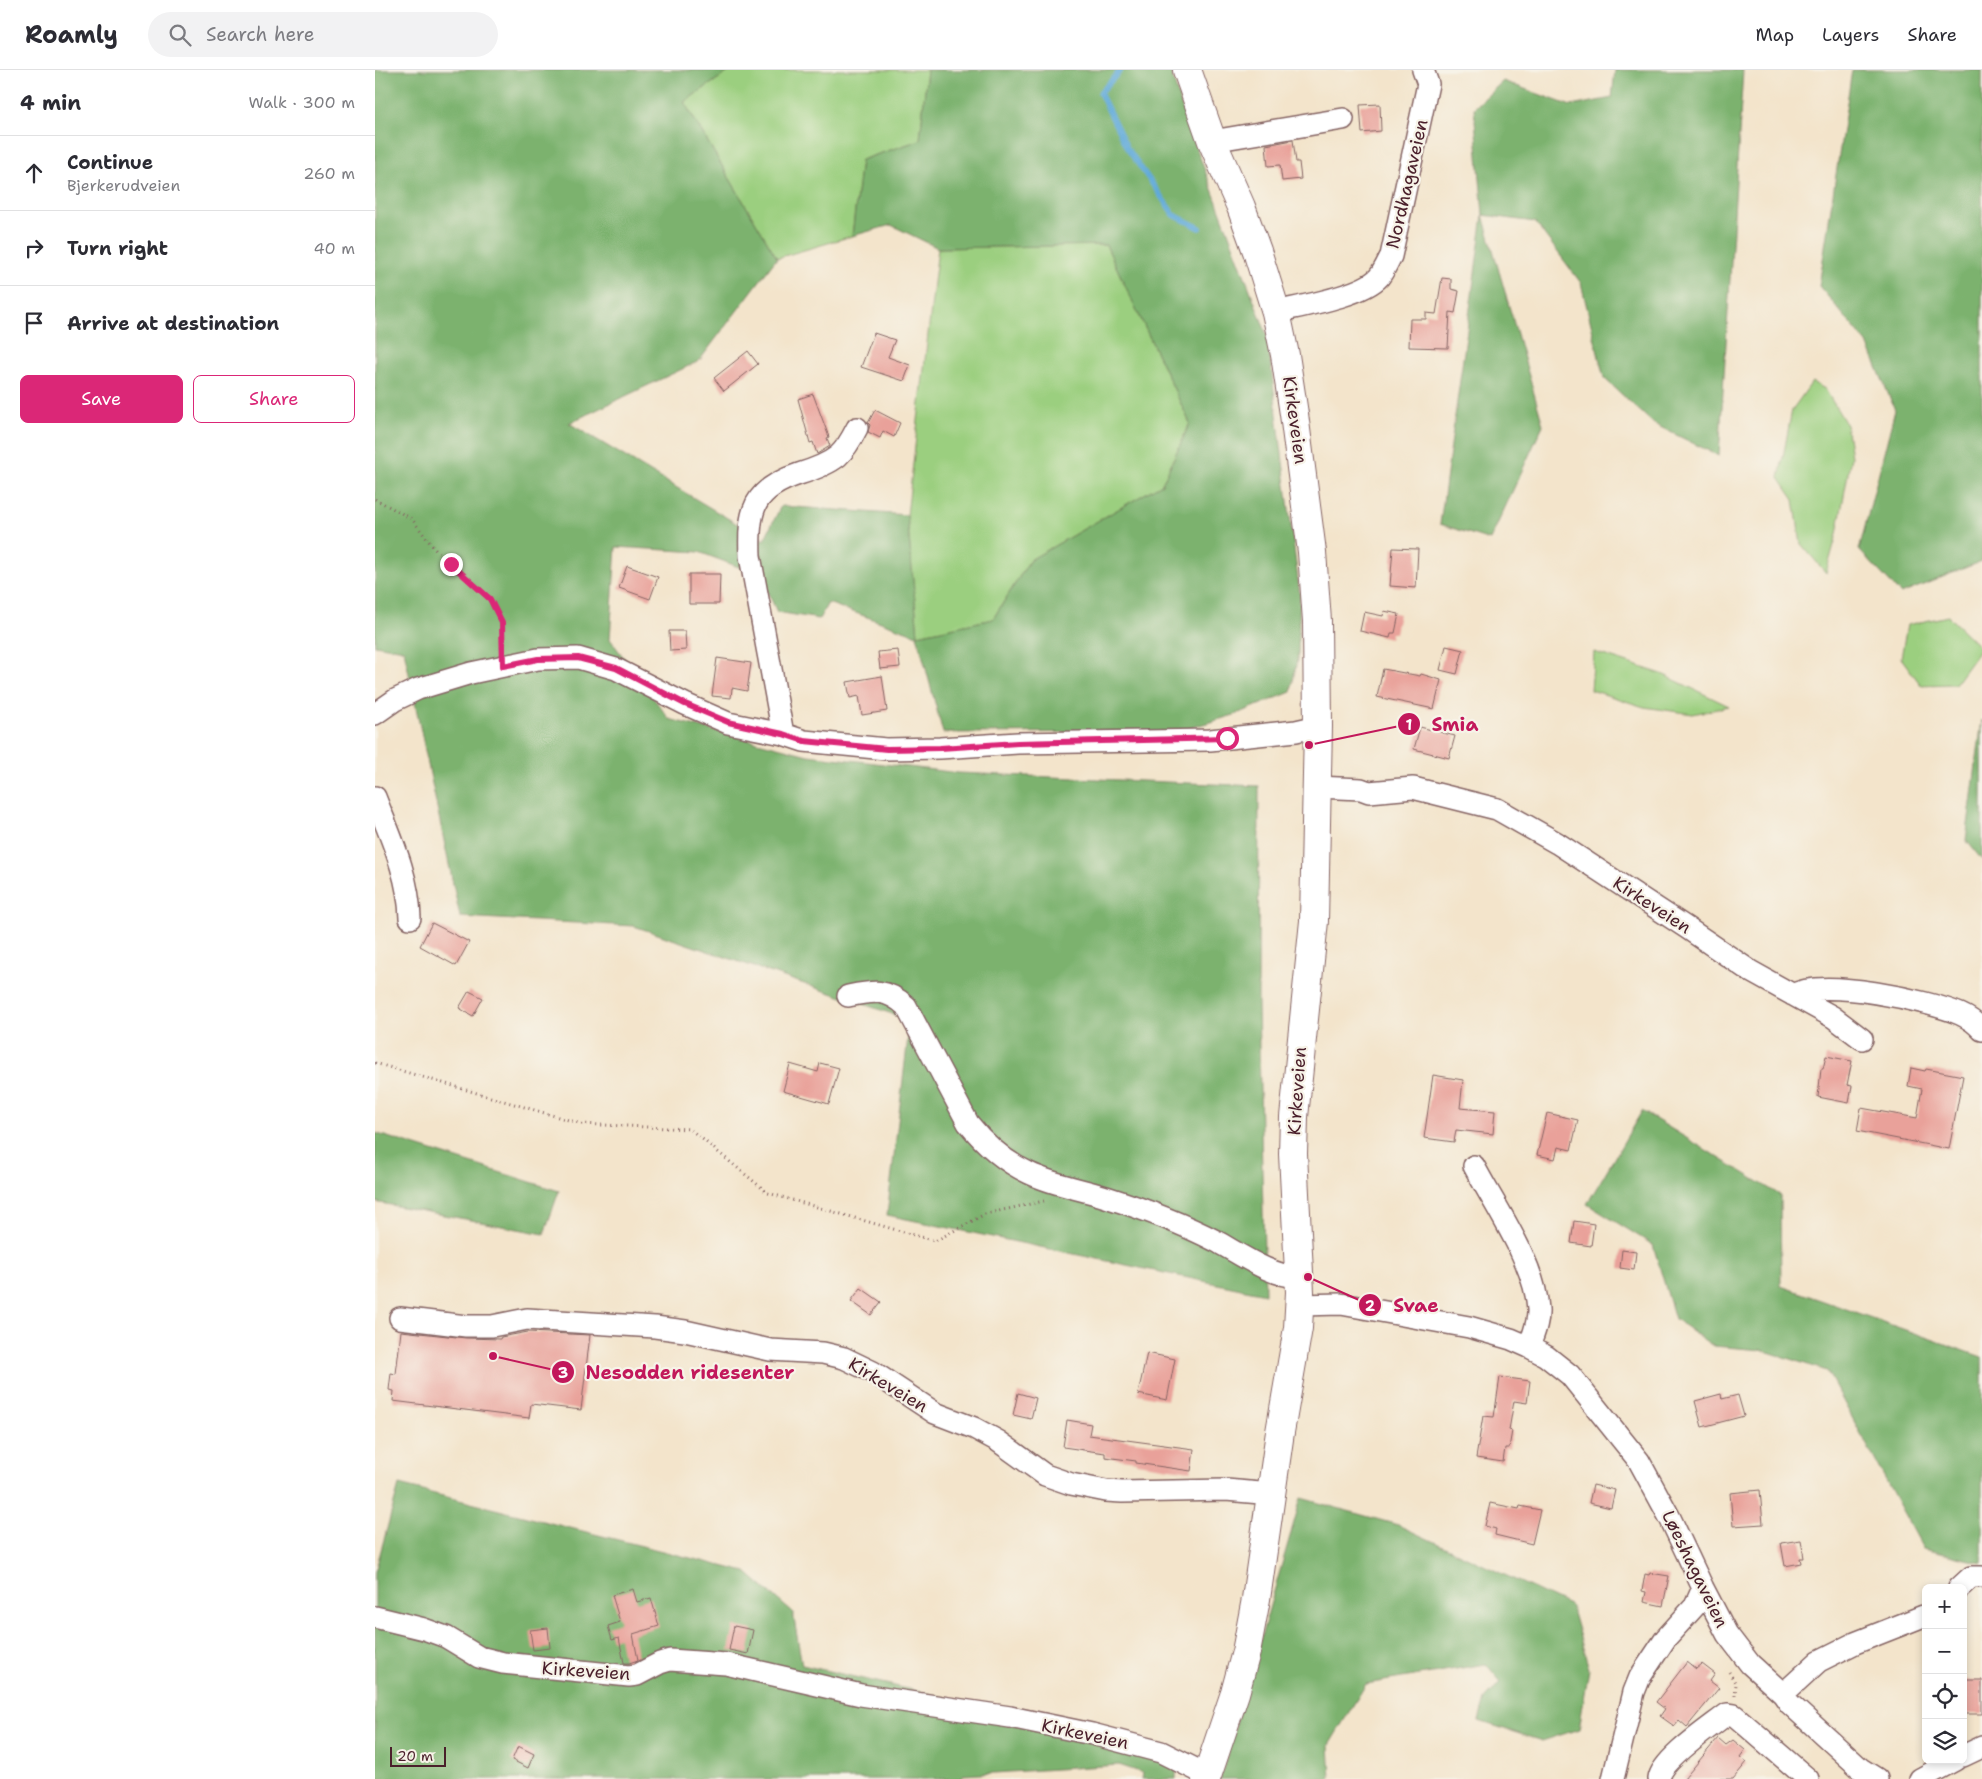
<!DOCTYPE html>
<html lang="en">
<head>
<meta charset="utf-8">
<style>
	:root { --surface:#fff; --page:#f2f2f3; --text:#2b2b33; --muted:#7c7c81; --line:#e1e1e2; --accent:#db2777 }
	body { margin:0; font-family:"Shantell Sans",sans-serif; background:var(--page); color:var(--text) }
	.controls { position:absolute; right:15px; bottom:15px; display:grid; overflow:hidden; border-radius:8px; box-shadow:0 2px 8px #0003 }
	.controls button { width:45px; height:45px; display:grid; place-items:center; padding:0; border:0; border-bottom:1px solid var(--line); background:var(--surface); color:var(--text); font:25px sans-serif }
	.scale { position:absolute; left:15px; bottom:12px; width:56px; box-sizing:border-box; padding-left:5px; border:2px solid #4a1f2b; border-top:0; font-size:14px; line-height:18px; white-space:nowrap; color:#4a1f2b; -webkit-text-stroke:4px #f7f3e8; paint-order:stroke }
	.stop { position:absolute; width:15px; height:15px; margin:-11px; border:4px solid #db2777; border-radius:50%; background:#fff }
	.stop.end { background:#db2777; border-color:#fff; box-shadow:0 1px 5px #0008 }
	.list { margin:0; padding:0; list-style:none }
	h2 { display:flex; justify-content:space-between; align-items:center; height:65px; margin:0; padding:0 20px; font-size:21px }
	h2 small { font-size:16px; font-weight:400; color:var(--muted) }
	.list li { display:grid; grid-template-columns:32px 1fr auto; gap:15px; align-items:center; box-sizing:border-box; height:75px; padding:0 20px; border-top:1px solid var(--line) }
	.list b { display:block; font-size:19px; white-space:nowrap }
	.list p { margin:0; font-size:16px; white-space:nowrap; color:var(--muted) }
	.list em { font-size:16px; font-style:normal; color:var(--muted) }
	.actions { display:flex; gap:10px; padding:15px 20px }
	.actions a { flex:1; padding:11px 0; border:1px solid var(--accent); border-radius:8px; text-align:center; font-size:18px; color:var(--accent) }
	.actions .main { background:var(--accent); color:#fff }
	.icon { flex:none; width:28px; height:28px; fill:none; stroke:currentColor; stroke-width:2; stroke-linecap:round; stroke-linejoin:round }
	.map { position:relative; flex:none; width:1607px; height:1709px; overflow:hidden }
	header { display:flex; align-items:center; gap:30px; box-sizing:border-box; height:70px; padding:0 25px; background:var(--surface); border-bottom:1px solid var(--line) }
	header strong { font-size:24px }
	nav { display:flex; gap:28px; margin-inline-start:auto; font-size:18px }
	.search { width:350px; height:45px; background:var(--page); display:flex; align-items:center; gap:12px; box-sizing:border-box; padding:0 18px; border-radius:28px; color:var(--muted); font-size:19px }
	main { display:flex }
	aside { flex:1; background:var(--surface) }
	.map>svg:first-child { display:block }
	.green { fill:#9bcf7f; stroke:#727755 }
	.forest { fill:#7cb26e; stroke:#63684c }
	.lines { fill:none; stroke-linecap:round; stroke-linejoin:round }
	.stream { stroke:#61aad9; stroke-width:5.5 }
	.building { fill:#e9a19a }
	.minor-casing { stroke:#856463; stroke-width:24 }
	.major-casing { stroke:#856463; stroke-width:30 }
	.path { stroke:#856463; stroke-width:3; stroke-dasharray:1 4; stroke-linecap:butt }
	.minor { stroke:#fff; stroke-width:21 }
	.major { stroke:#fff; stroke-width:28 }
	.route { stroke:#db2777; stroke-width:6 }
	.labels { text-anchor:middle; stroke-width:4.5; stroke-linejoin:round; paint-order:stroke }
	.street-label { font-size:18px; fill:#4a1f2b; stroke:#f7f3e8 }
	.leader { fill:none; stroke:#c2185b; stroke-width:2 }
	.callout-dot { fill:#c2185b; stroke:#f7f3e8; stroke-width:2 }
	.mark-label { font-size:15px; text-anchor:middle; font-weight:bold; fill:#fff }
	.callout-label { font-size:19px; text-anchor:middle; font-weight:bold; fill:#c2185b; stroke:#f7f3e8; stroke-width:4.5; stroke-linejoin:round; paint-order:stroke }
</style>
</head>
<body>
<header>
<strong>Roamly</strong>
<div class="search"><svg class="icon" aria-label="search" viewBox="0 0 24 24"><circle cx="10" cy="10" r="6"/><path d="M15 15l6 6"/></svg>Search here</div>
<nav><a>Map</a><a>Layers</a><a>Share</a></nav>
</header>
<main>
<aside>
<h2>4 min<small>Walk · 300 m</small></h2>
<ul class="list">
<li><svg class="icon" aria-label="ahead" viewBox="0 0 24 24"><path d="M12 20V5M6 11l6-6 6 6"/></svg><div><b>Continue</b><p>Bjerkerudveien</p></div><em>260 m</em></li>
<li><svg class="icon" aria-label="right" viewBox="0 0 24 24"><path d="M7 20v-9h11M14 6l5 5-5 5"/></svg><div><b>Turn right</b></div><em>40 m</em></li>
<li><svg class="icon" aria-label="arrive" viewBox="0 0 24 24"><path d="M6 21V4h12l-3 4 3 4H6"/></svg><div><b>Arrive at destination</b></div></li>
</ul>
<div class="actions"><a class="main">Save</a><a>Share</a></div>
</aside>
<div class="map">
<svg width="1607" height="1709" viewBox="0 0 1607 1709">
	<rect width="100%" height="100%" fill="#f7f3e8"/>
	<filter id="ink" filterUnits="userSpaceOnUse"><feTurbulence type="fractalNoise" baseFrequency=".02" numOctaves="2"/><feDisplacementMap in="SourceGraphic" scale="10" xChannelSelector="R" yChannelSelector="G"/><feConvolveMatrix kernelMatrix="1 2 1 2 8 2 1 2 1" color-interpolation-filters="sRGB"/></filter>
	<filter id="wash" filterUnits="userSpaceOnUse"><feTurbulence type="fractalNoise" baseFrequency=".0096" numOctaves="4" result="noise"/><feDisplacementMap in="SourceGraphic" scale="20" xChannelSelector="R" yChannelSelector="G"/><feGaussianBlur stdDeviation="1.12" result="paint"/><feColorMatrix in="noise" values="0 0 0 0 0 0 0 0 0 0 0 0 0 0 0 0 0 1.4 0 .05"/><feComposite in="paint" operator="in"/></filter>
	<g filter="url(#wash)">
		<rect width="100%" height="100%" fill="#f3e4cb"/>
		<path class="green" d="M356,0H552L545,70L486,90L477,166L402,188L309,32Z
			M731,175L815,353L787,414L655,490L618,549L543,565L532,445L563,178Z
			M1437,312L1450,319L1471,354L1476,387L1462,464L1451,503L1426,474L1419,430L1404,408L1417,340Z
			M1573,546L1606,578L1580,614L1546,615L1526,588L1532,555Z
			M1219,582L1287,604L1354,636L1318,644L1269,637L1216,620Z"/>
		<path class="forest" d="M0,0H356L309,32L402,188L324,291L194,353L389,470L406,436L532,445L543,565L618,549L655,490L787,414L815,353L731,175L563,178L516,155L477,166L486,90L545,70L552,0H795L812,53L892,265L925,526L923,584L916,622L859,645L801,662L568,663L542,565L453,533L444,549L402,542L385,505L324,482L241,477L235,569L294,649L433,685L584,703L884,716L883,934L890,1224L512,1145L535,950L259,856L85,847L29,580L0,575Z
			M1240,0H1368L1344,386L1279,354L1229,308L1206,213L1160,152L1108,145L1168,355L1115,470L1065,454L1108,145L1099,38L1128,11L1196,36L1237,28Z
			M1477,0H1607V491L1526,524L1484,480L1520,340L1492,273L1444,216Z
			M1607,650V790L1591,770Z
			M1267,1041L1405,1125L1406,1216L1607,1287V1493L1548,1479L1452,1301L1387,1280L1338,1276L1300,1249L1278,1175L1212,1134Z
			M0,1063L184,1121L169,1164L0,1132Z
			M24,1415L371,1502L418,1543L427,1595L802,1680L801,1709H767L768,1703L744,1695L588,1705L586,1709H0V1502Z
			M926,1428L1023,1455L1196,1536L1214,1599L1204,1659L1167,1671L1104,1651L1110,1629L1126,1612L1111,1594L991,1614L954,1675L956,1709H845Z"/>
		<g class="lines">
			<path class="stream" d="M746,0L725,23L752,78L799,145L825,158"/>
		</g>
		<g id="blocks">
			<path class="building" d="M1005,34L1006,61L987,63L985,35Z
				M918,70L921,92H924L926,109L907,111L905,95L893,96L891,75Z
				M1067,208L1076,209V219L1084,221L1080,243L1075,242L1073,278L1034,277L1035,249H1051V243L1061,244Z
				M499,263L520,270L513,287L535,295L529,311L486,297Z
				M373,281L383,294L349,321L339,308Z
				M438,324L454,367L452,368L455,376L442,384L438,372L435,373L423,329Z
				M500,340L525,353L519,367L508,361L505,368L493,362L495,355L493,353Z
				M1018,478L1043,479L1041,518L1015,516Z
				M252,496L283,507L275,529L244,518Z
				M314,504H345L344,534H314Z
				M1009,541L1024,544L1020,563H1016L1015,568L985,561L989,542L1008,546Z
				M294,561H310L311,580L295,581Z
				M1071,576L1088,580L1082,604L1065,600Z
				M523,580L525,597L505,599L503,582Z
				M342,588L376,593L372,621L357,618L356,628L337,626Z
				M1008,599L1045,606L1046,604L1066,610L1059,639L1002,627Z
				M507,606L512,641L487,645L484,626L475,628L472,612Z
				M1045,657L1080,666L1074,688L1039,679Z
				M57,853L94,872L81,896L45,876Z
				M94,921L108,928L98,946L84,938Z
				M1451,986L1477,991L1472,1015L1477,1016L1474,1033L1443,1027L1446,999H1448Z
				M445,993L464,998L454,1034L408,1021L415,994L443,1002Z
				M1536,998L1550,1001L1551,999L1588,1006L1574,1079L1482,1061L1486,1038L1542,1048L1547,1019L1533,1016Z
				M1058,1005L1088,1010L1085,1038L1120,1041L1118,1064L1081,1060L1079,1072L1049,1068Z
				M1172,1043L1203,1050L1196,1080L1183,1077L1180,1089L1162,1085Z
				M1199,1151L1219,1154L1216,1176L1196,1173Z
				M1247,1180L1261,1182L1259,1200L1245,1198Z
				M486,1218L506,1232L496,1245L476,1231Z
				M26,1261L91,1268L125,1269L126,1267L153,1262L215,1265L206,1340L156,1334L154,1348L18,1331L19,1321L14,1320L16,1303L21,1304Z
				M772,1283L800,1289L792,1330L763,1324Z
				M1125,1307L1155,1311L1152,1333L1139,1331L1134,1360L1137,1361L1134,1378H1130L1128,1392L1101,1388L1108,1346L1119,1347Z
				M643,1323L661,1328L656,1349L638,1345Z
				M1346,1324L1347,1329L1363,1325L1369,1346L1327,1357L1320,1331Z
				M692,1350L716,1354L714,1365L819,1379L816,1401L761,1393V1391L730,1387V1383L688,1377Z
				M1218,1415L1240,1420L1236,1438L1214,1433Z
				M1385,1420L1388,1454L1358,1456L1355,1423Z
				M1115,1433L1144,1439L1145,1436L1165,1440L1157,1474L1120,1465L1121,1459L1110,1456Z
				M1426,1470L1429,1488H1425L1426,1493L1410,1496L1406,1473Z
				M1275,1503L1294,1506L1288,1536L1269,1532L1271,1522L1267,1521L1270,1504L1274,1505Z
				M258,1519L262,1532L276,1528L284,1556L258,1564L263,1590L254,1593H249L244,1568L237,1570L233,1556L245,1552L237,1525Z
				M359,1556L378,1560L373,1584L354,1580Z
				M173,1558L175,1578L158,1580L155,1560Z
				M1312,1592L1321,1599L1327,1594L1340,1604L1335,1611L1344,1618L1312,1657L1304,1650L1299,1656L1285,1646L1290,1639L1281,1632Z
				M1588,1610H1607V1644H1588Z
				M1343,1668L1351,1675L1358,1670L1370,1680L1365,1687L1372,1692L1358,1709H1309Z
				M143,1676L159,1684L153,1698L137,1690Z"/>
		</g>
	</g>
	<g filter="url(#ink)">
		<use href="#blocks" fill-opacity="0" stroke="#856463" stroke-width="1"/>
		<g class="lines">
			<g class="minor-casing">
				<path id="minor" d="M837,71L968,49
					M901,242C926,236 987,226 1004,207C1009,201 1012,193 1016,186L1053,14L1048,0
					M0,644L20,630L43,619L96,603L163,589L203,588L241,599L310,634L353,653L408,664L429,671L511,679L565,678L643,673L835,670L921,661L943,656
					M408,664L375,486C373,440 378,419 424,404C437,400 452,395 463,386C471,379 477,368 482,358
					M942,717L986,719L994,722L1038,718L1122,739L1182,773L1312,858L1375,901L1458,947L1487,969
					M0,727C15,766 34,805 35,848
					M1418,925C1446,907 1555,931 1585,944C1594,948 1601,953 1607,960
					M473,926C498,921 511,918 531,936L593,1053C609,1073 630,1092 654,1103C679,1115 706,1119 731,1127C769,1139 806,1153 841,1171C863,1183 900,1209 924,1206
					M1099,1096C1121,1138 1160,1193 1163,1239C1164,1252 1158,1265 1154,1277
					M925,1235L966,1234L1094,1257L1136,1269L1154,1277L1171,1286L1195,1305L1264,1391L1295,1448L1328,1518L1352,1564L1375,1594L1408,1624L1415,1634L1486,1699L1502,1709
					M25,1248L91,1256H117L152,1249L280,1257L310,1261L395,1280L448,1283L469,1288L498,1302L560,1343L599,1358L623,1371L670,1405L696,1414L731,1421L747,1422L851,1420L897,1424
					M1584,1518L1596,1507H1607
					M0,1547L49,1559L71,1567L104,1587L128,1593L254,1606L262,1605L285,1593L295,1590L351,1594L486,1625L635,1647L717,1664L786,1682L832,1705
					M1408,1624L1444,1591L1480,1573L1551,1545
					M1588,1686L1607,1677
					M1238,1709L1259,1622L1265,1607L1291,1568L1320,1536L1328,1518
					M1284,1709C1286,1690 1337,1656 1352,1644L1359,1645L1433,1709
					M1545,1709L1580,1690"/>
			</g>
			<g class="major-casing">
				<path id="major" d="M812,0L837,71L866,137L882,181L901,242L910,285L919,344L937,482L942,551L943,656L939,851L919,1047L918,1084L925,1222L923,1258L905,1362L881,1529L871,1582L860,1623L831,1709"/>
			</g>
			<path class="path" d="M0,429L37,449L62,482L115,529L127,553V578
				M0,993L207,1054L315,1059L393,1123L560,1171L610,1144L669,1131
				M1354,1602L1361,1614L1360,1626"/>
			<use href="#minor" class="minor"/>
			<use href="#major" class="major"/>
		</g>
	</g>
	<g class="lines" filter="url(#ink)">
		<path class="route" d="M76,494L115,529L127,553L128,596L163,589L203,588L241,598L310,634L353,652L408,664L429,671L512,679L565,678L643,673L852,668"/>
	</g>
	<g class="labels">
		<g class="street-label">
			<text transform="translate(1032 114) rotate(-77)" y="6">Nordhagaveien</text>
			<text transform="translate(920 350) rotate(82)" y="6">Kirkeveien</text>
			<text transform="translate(1277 835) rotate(33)" y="6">Kirkeveien</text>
			<text transform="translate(922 1021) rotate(-86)" y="6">Kirkeveien</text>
			<text transform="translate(513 1315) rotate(31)" y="6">Kirkeveien</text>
			<text transform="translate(1320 1499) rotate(64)" y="6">Løeshagaveien</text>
			<text transform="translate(211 1601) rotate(4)" y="6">Kirkeveien</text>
			<text transform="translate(710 1664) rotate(12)" y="6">Kirkeveien</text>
		</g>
	</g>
	<path class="leader" d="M934 675L1034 654M933 1207L995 1235M118 1286L188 1302"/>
	<g class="callout-dot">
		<circle cx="934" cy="675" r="5"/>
		<circle cx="933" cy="1207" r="5"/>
		<circle cx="118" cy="1286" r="5"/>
		<circle cx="1034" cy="654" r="12"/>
		<circle cx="995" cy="1235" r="12"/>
		<circle cx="188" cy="1302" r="12"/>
	</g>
	<g class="mark-label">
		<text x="1034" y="660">1</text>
		<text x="995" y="1241">2</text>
		<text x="188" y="1308">3</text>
	</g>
	<g class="callout-label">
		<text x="1080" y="661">Smia</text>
		<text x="1041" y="1242">Svae</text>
		<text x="315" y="1309">Nesodden ridesenter</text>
	</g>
</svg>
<div class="controls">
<button>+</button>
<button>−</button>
<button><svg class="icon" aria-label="locate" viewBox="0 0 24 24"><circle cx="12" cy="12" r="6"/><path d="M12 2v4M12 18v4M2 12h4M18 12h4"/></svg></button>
<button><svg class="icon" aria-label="layers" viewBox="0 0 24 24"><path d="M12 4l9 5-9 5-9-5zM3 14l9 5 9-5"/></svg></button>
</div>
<div class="scale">20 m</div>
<div class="stop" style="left:852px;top:668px"></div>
<div class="stop end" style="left:76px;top:494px"></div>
</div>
</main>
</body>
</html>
